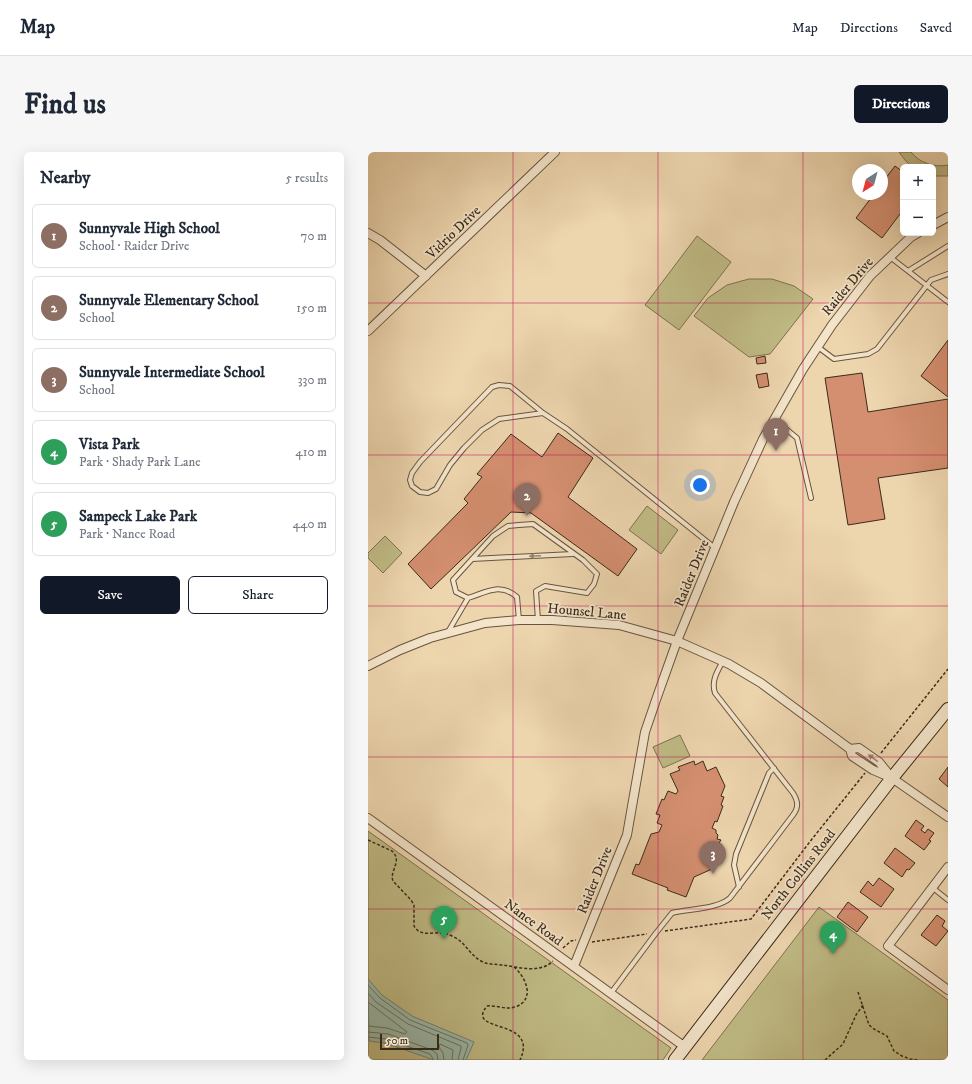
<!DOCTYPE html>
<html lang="en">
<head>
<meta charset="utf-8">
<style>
	:root { --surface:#fff; --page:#f6f6f7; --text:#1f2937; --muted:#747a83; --line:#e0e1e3; --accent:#111827 }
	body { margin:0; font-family:"IM FELL DW Pica",serif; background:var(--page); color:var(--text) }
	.controls { position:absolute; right:12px; top:12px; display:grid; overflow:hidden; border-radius:6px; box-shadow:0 4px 16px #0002 }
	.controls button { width:36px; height:36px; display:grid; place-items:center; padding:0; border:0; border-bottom:1px solid var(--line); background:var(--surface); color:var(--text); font:20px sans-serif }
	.compass { position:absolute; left:484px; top:12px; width:36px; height:36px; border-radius:50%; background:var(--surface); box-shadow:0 4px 16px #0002; rotate:216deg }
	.scale { position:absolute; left:12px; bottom:10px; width:59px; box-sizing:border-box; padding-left:4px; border:2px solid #3c2a1a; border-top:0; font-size:11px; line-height:14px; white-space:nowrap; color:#3c2a1a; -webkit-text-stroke:3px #f3e4ca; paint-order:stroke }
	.you { position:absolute; left:332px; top:333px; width:14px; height:14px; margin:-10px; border:3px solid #fff; border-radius:50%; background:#1a73e8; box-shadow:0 0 0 6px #1a73e833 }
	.badge { display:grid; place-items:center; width:26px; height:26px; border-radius:50%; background:var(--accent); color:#fff; font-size:13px; font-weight:700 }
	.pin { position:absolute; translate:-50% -33px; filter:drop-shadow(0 1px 2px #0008) }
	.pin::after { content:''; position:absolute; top:21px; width:14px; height:12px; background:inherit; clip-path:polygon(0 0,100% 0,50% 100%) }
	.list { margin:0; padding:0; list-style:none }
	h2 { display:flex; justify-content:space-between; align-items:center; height:52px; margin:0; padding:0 16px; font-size:17px }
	h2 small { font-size:13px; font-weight:400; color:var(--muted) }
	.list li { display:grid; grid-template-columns:26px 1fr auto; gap:12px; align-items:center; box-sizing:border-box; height:64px; margin:0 8px 8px; padding:0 8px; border:1px solid var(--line); border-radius:6px }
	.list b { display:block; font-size:15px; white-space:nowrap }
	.list p { margin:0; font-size:13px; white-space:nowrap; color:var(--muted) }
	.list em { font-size:13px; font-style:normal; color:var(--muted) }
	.actions { display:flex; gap:8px; padding:12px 16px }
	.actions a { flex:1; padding:9px 0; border:1px solid var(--accent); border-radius:6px; text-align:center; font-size:14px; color:var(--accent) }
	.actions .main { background:var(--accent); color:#fff }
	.map { position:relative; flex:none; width:580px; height:908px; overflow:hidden; border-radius:6px }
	header { display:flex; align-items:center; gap:24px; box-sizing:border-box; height:56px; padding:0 20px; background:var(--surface); border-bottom:1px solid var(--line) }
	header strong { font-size:19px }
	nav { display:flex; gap:22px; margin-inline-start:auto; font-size:14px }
	.intro { display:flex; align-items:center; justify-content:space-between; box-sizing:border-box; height:96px; padding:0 24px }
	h1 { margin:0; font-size:28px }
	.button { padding:10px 18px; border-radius:6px; background:var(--accent); color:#fff; font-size:14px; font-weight:700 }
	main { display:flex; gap:24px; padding:0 24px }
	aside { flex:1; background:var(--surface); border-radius:6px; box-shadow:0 4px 16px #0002 }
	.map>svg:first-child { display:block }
	.green { fill:#c0bb85; stroke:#7e7250 }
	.water { fill:#99b9aa; stroke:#748070 }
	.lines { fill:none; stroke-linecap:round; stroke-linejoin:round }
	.shore { stroke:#6a7262; stroke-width:1 }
	.building { fill:#d48f70; stroke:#3c2a1a }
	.lane-casing { stroke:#68553f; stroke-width:6 }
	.street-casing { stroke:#68553f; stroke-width:10 }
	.secondary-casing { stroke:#3c2a1a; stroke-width:14 }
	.path { stroke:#3c2a1a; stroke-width:1.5; stroke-dasharray:3 2; stroke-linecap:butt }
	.lane { stroke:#f3e4ca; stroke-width:4 }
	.street { stroke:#f3e4ca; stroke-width:8 }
	.secondary { stroke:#f3e4ca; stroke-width:12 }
	.oneway { fill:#988772 }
	.grid { fill:none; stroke:#c2185b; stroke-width:1; stroke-opacity:0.55 }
	.labels { text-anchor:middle; stroke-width:3.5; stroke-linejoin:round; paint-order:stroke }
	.street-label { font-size:14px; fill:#3c2a1a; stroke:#f3e4ca }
</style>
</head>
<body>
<header>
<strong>Map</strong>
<nav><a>Map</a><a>Directions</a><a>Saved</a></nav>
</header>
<div class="intro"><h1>Find us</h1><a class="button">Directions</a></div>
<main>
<aside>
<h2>Nearby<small>5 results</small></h2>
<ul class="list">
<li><span class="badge" style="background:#8d6e63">1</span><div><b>Sunnyvale High School</b><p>School · Raider Drive</p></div><em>70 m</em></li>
<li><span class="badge" style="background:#8d6e63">2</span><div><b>Sunnyvale Elementary School</b><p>School</p></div><em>150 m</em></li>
<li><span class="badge" style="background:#8d6e63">3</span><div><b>Sunnyvale Intermediate School</b><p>School</p></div><em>330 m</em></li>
<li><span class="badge" style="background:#2e9e5b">4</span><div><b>Vista Park</b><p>Park · Shady Park Lane</p></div><em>410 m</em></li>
<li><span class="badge" style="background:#2e9e5b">5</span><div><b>Sampeck Lake Park</b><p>Park · Nance Road</p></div><em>440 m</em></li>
</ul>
<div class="actions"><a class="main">Save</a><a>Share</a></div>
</aside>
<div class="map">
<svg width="580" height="908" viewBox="0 0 580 908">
	<rect width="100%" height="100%" fill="#edd5ae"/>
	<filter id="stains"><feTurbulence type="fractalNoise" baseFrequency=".005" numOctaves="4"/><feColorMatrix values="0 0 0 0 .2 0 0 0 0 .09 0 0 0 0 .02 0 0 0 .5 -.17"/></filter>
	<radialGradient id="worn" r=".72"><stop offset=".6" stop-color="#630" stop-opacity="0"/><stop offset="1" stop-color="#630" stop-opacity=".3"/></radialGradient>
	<path class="green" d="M531,0H543C551,11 567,16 580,13V24H565V15C544,15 544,18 531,0Z
		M329,84L363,110L311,178L277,153Z
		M381,127H404L426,134L445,147L402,202L381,205L326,164L340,146L359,133Z
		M279,354L310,378L293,402L261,378Z
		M17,384L34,401L15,421L0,406V401Z
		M312,583L322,604L295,616L285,595Z
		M0,679L303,896L295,908H0Z
		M451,755L580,848V908H334Z"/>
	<path class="water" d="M0,827L14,843L44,864L106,890L98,908H66L17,891L1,889Z"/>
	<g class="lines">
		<path class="shore" d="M0,833L12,846L42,868L99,891L100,893L95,908
			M0,841L8,850L40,872L93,894V896L90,908
			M0,850L39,880L37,882L19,876L0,874
			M0,880L20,882L64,898L69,902L70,908
			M0,885L18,887L62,902L64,905L65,908
			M76,908L75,901L71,895L72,892L85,898L84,908"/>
	</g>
	<path class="building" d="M527,14L535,20V58L514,86L488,66L506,42H514V31Z
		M580,188V245L553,224Z
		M397,204L398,211L389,212L388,206Z
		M399,221L401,234L391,236L388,223Z
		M494,221L500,260L580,247V316L510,326L517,367L480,373L457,226Z
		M190,281L225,306L200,345L269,397L250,424L163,361L143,360L63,437L40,412L100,351L96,347L114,325L109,322L143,282L174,305Z
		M326,609L327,613L335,609L339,619L348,615L357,634L353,644L356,645L353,653L355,654L349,670L347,669L344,676L348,678V681L350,683L349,687L353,688L351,691L354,693L344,717L326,725L318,745L299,738L300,736L264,722L268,712L271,713L283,682L291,680L294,673L289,671L292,663L288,662L294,647L296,648L300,639L308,642L310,639L302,622L312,618L310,615Z
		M580,615V635L571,627Z
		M548,668L556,674L553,678L557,681L560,677L566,681L561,688L563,689L556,698L537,684Z
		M527,696L547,711L541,718L539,717L534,725L516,711Z
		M511,726L526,737L513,755L492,740L500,729L505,734Z
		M480,750L500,765L489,780L469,765Z
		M569,763L577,769L574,774L580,779L568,794L553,783Z"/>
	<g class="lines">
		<g class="lane-casing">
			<path id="lane" d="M522,105L580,150
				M540,119L580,94
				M450,195L466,207L500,202L509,197L563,128L580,122
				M175,261L142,234L131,233L124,235L52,310L44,321L42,328L44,334L52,340L60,341L68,337L82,313L96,296L114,278L131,267L175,261L199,277L347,396
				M406,267L429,286L443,346
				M104,407L205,402
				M151,468L149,445C132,430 119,440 100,446L88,440L85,428L125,384L140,374L151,373L165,372L215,408L229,422L226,432L219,441L177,434L168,439L170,468
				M80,480L100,446
				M371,735L366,713L368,702L401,621L406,616
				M565,736L580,748
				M243,841L288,781L304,761C320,757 350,757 362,746L425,663C431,655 430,649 425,641L347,541C343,529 349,520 355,509"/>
		</g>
		<g class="street-casing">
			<path id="street" d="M565,73L580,65
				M0,81L12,88L58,124
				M0,179L187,0
				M0,514L32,498L62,486L117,471L151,468H184L251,473L309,489L361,512L393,531L482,597L484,604L505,618L524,626L580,665
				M482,597L491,596L511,610L523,625
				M0,666L317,895
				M580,715L520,794L580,838
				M206,814L259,683L277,580L289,545L309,489L366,350L395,287L435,217L464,173L502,124L543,85L550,81"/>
		</g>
		<g class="secondary-casing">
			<path id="secondary" d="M307,908L524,626L580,557"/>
		</g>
		<path class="path" d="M513,601L580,517
			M0,688L24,699C35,709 21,719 25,729L43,748L46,753V774C52,785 64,780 74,781C78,781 82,783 86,785C97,790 102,803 113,809C120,813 127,812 135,813C150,815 172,822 185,809
			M297,779L383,767L444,687L497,621
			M224,790L279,782
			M195,796L203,789L208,788
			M146,815C158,825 168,848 147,855C138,858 128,853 119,854C96,882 172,865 152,908
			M490,840L501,873L506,877L519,884L526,899L534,904L542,907L550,908
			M457,908L475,892L488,863L495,853"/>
		<use href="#lane" class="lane"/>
		<use href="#street" class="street"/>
		<use href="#secondary" class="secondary"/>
	</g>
	<defs><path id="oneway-solid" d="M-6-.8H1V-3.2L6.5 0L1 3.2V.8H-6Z"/></defs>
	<g class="oneway">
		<use href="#oneway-solid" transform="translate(167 404) rotate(177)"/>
		<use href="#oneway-solid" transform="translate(505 606) rotate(-144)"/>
	</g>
	<path class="grid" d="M145,0V908M290,0V908M435,0V908M0,151H580M0,303H580M0,454H580M0,605H580M0,757H580"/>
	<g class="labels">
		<g class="street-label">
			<text transform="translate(85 80) rotate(-44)" y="5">Vidrio Drive</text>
			<text transform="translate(479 134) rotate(-50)" y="5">Raider Drive</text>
			<text transform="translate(323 421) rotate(-68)" y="5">Raider Drive</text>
			<text transform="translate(219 459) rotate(5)" y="5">Hounsel Lane</text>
			<text transform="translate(430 722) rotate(-52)" y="5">North Collins Road</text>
			<text transform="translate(226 728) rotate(-68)" y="5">Raider Drive</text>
			<text transform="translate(166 770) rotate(36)" y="5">Nance Road</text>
		</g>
	</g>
	<rect width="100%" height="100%" filter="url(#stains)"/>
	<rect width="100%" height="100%" fill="url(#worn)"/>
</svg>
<div class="controls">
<button>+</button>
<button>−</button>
</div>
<svg class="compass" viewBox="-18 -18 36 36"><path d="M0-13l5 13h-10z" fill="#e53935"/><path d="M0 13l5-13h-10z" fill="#747a83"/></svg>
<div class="scale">50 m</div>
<div class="you"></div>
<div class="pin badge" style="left:408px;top:299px;background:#8d6e63">1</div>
<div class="pin badge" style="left:159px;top:364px;background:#8d6e63">2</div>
<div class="pin badge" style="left:345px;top:722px;background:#8d6e63">3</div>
<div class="pin badge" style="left:465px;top:802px;background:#2e9e5b">4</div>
<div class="pin badge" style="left:76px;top:787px;background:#2e9e5b">5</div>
</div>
</main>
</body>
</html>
